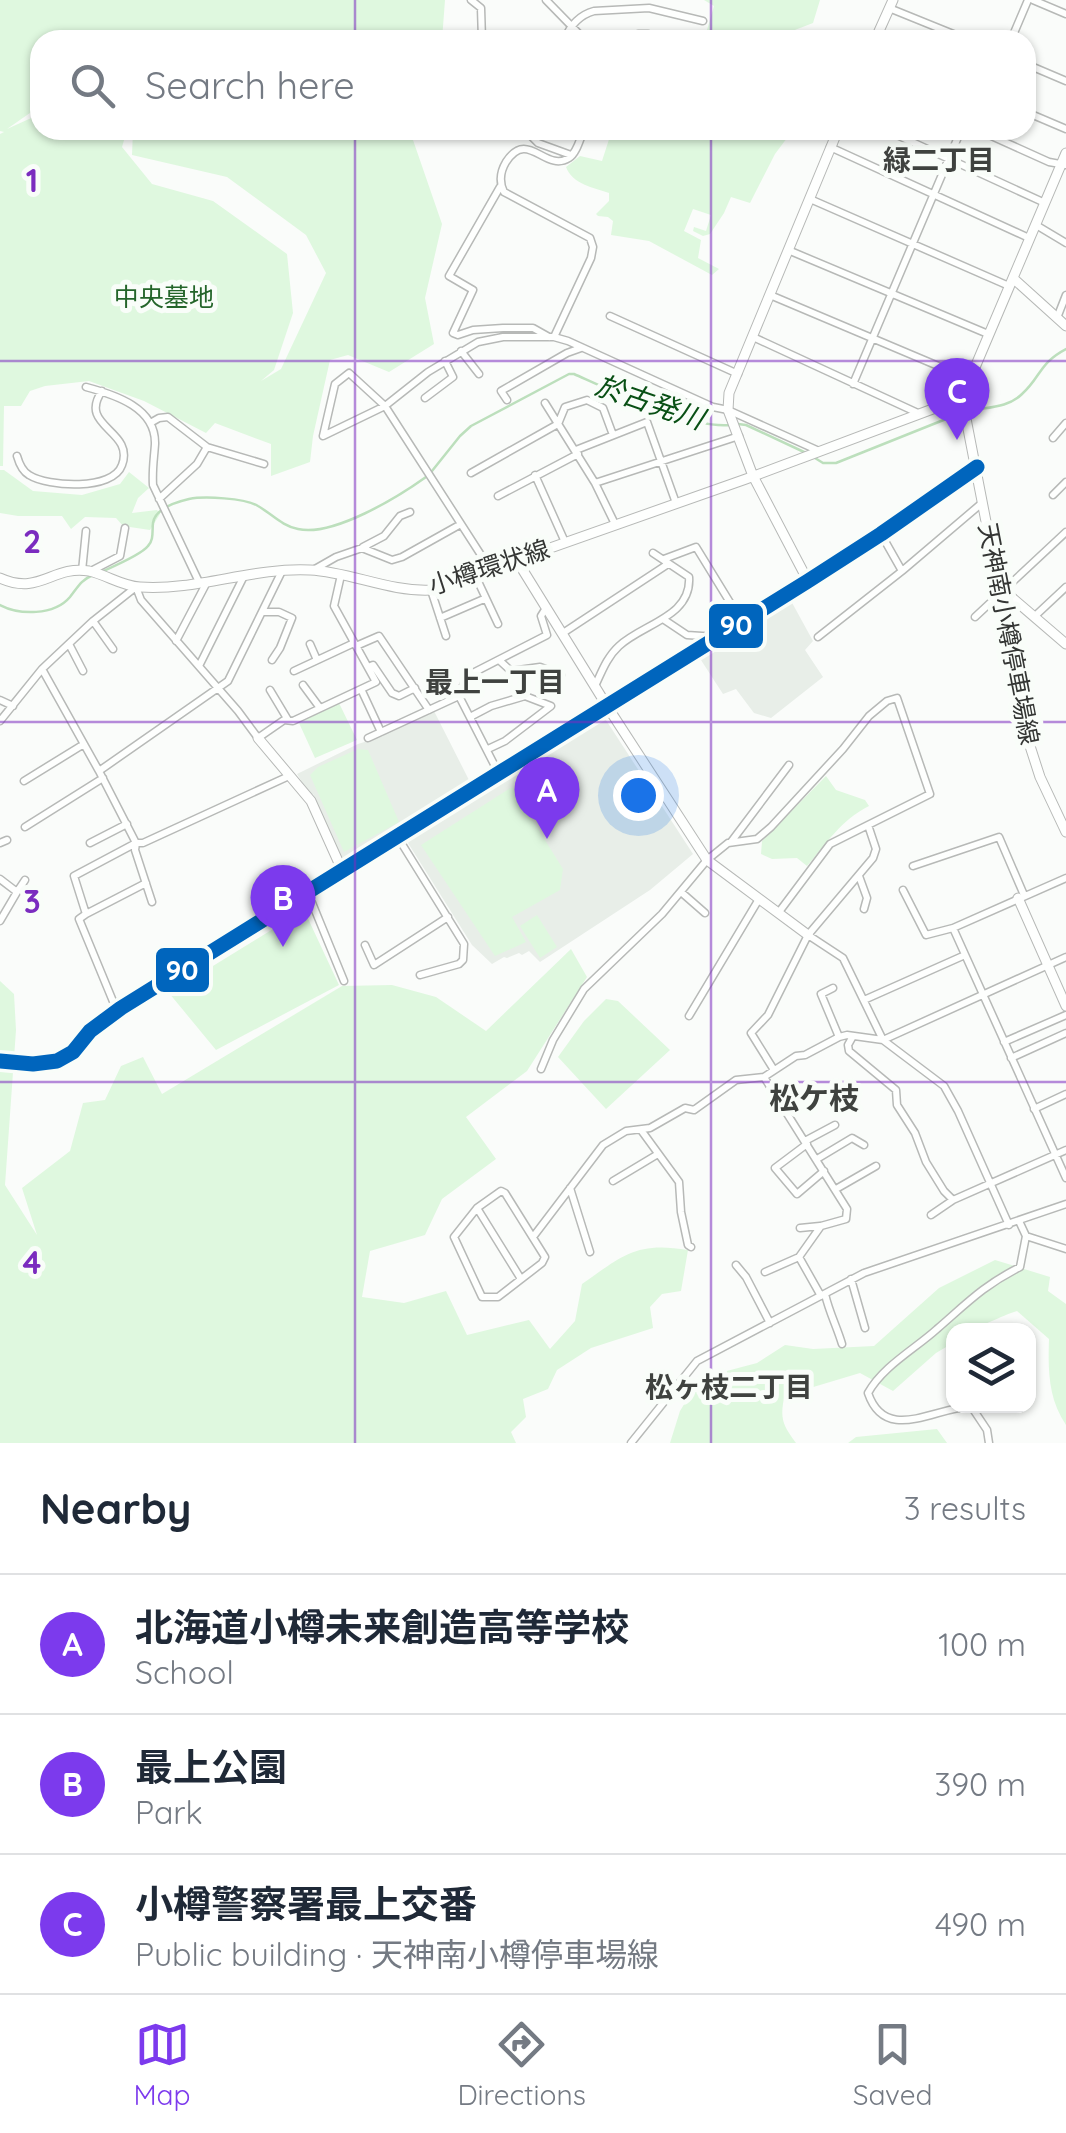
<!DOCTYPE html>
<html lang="en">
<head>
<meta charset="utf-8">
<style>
	:root { --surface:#fff; --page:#f2f2f3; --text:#1f2937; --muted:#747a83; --line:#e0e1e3; --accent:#7c3aed }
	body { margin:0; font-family:Quicksand,"Noto Sans JP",sans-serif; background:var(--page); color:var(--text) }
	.controls { position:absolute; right:30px; bottom:30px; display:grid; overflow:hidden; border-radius:20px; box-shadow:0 2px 8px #0004 }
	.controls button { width:90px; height:90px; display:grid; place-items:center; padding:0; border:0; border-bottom:2px solid var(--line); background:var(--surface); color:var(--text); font:50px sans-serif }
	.you { position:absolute; left:638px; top:795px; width:35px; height:35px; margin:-25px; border:8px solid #fff; border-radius:50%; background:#1a73e8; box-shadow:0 0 0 15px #1a73e833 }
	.badge { display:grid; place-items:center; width:65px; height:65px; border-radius:50%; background:var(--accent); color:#fff; font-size:32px; font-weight:700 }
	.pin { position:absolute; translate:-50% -82px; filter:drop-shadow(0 2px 5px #0008) }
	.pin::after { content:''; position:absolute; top:52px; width:35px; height:30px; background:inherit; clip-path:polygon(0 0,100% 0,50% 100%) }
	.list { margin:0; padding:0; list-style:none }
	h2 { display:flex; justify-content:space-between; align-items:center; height:130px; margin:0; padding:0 40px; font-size:42px }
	h2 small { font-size:32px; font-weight:400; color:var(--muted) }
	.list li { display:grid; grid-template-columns:65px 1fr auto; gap:30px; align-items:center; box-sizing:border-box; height:140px; padding:0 40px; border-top:2px solid var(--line) }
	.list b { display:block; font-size:38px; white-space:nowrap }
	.list p { margin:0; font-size:32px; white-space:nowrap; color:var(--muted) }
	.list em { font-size:32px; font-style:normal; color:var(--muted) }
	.icon { flex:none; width:55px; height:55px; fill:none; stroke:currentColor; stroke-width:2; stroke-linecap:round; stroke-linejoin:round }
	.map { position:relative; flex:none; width:1066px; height:1443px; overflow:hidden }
	.search { position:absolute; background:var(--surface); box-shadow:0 2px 8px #0004; left:30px; right:30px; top:30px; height:110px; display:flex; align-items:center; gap:25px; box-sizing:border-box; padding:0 35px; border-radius:30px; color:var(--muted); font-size:38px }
	.sheet { height:550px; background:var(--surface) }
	nav { display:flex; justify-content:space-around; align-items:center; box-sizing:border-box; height:140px; border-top:2px solid var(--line); background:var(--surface); font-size:28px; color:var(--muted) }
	nav a { display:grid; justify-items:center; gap:5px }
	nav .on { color:var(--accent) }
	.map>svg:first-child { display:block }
	.built { fill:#e8eee8 }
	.green { fill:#dff8df }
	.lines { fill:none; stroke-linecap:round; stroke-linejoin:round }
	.stream { stroke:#bcdfbc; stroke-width:2.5 }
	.street-casing { stroke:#b7b9b7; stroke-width:9 }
	.secondary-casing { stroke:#b7b9b7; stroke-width:11 }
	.street { stroke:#fefffe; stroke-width:6 }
	.secondary { stroke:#fefffe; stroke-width:9 }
	.bus-1-casing { stroke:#f9fdf9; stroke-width:22 }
	.bus-1 { stroke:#0065bd; stroke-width:15 }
	.grid { fill:none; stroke:#7b2cbf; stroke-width:2.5; stroke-opacity:0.55 }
	.labels { text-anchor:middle; stroke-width:10; stroke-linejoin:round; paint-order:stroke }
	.park-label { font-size:25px; fill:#24652a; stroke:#f9fdf9 }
	.street-label { font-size:25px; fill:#343634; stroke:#f9fdf9 }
	.neighbourhood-label { font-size:28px; font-weight:bold; fill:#3f423f; stroke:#f9fdf9 }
	.water-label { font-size:28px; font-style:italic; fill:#095015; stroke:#f9fdf9 }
	.quarter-label { font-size:30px; font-weight:bold; fill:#3f423f; stroke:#f9fdf9 }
	.grid-label { font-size:32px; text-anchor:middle; font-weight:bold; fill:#7b2cbf; stroke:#f9fdf9; stroke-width:10; stroke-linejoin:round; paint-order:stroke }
	.line-badge { stroke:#f9fdf9; stroke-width:4 }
	.badge-label { font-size:28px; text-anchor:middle; font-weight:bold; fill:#fff }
</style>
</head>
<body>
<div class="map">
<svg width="1066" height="1443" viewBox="0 0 1066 1443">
	<rect width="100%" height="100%" fill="#fafcfa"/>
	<path class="built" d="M790,599L813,641L805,650L823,677L771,718L754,713L736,689L723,694L699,657Z
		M434,711L471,784L344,860L340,857L313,794L310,795L297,774L358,744L374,739Z
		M604,717L693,854L650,890L540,962L529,951L522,955L519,953L507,958L504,957L492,964L472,945L408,843L412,835Z"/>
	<path class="green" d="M0,0H445L442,40H40V106L7,129L40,114V130H127L122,147L152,184L213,201L287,254L293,313L274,370L261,381L281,369L326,273L306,235L227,177L132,155L133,130H417L413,140L442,224L425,298L434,344L389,372L348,355L330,360L313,436L310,462L271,476V444L215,423L206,433L144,401L89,381L45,386L30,391L21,406H4L3,466H0V134L4,132L0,131Z
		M704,0H820L813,23L787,33L785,40H704L714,6Z
		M612,130H793L775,154L750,203L731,197L724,213L710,234L703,236L693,231L694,227L706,231L711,215L693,209L684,231L701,240L698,258L719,269L712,275L649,241L611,235L613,221L608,217L598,216L596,214L609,201V193C593,187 573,185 566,167L580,156L602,161Z
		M0,470H4L33,491L82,495L120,484L129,472L149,488L138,498L132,513L157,510L160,514L150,530L123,526L116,518L85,517L71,529L62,516H18L0,513Z
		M339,703L357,740L315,758L299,723Z
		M358,749L368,750L399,822L344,852L310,775L318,767Z
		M826,776L836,790L865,800L869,806C841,820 827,843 807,866L797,858L772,859L761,854L762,841Z
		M512,787L563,869L560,890L512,917L526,942L495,956L421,845Z
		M304,910L339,985L216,1050L169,993Z
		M537,915L557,947L540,958L520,926Z
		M571,949L587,977L527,1071L466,1117L496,1159L442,1199L425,1235L370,1251L362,1297L404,1303L446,1291L467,1335L529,1320L550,1349L575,1321L582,1284C622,1256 636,1241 688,1250L681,1291L662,1294L650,1307L653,1328L591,1348L557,1370L548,1389L523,1399L526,1417L511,1432L516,1443H0V981L14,994L16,1030L5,1185L37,1235L22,1188L70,1151L83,1103L105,1100L121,1066L143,1057L162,1094L342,986L392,985L436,997L486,1031Z
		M606,999L618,1001L670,1050L606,1109L558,1057L584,1021Z
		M995,1260L1050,1277L1048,1291L1066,1304V1425C1048,1398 1048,1370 1049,1339L1017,1311C992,1319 981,1330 954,1330L953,1343L936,1353L893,1391L860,1373L810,1388L785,1393C780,1417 781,1423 796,1443H670L680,1411L697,1383L723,1372L757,1363L785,1345L813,1349L874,1346L939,1288Z
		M937,1429L947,1443H848L856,1437Z"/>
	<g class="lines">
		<path class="stream" d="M969,411C987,407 1008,408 1022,394C1041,377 1039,363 1066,349
			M738,424L746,425L804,452
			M815,458L823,463H836L961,413
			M432,471L460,436L471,426L569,374H574C612,391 691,429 730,425
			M101,572C112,567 141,555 148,546C154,540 152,531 153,523C155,509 176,502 189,499C204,496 245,498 258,506C272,514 282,526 298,529C333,537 398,497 426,477
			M0,605C19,615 54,616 70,597C78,587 81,580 93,575"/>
		<g class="street-casing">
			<path id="street" d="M471,0L481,8L482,40
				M546,0L585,40
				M1033,0L1066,14
				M889,8L968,40
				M564,40C570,26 579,15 594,11L649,8L703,21
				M626,40L638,34H648
				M1011,40L1028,0
				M1026,64L1066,81
				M1026,112L1066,129
				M530,130L531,136L538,143L571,155
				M886,130L1045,203
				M978,130L1049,162L1066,165
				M830,147L1029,238
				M500,187L449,276L473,290L453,333L458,335L473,330L503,328H533L549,337
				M810,199L1009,286
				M1036,225L1066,243
				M788,250L988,334
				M770,295L969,379
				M610,316L738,374
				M1057,318L1066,295
				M554,337L591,258L593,247L590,238L504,192C499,182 500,172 506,162C528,128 545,173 569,158C577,153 580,138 584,130
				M753,337L920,414
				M461,351L479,374
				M853,384L961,130
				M86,387C116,395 156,408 155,444C154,459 152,470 153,485L199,582
				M425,398L453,377L445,361
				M507,400L501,391L567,353L581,348
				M545,403L595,483L615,524
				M152,422L159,418L168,417L207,447L264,464
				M1053,438L1066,423
				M576,450L647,422L676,503
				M17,456C19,463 22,471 29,475C48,487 113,491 122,465C135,430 77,427 102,391
				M471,473L558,424L565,407L587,400L603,408L613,435
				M535,475L565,542
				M595,483L739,436
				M1053,495L1066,482
				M498,496L578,454
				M159,499L197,464L207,447
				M881,534L902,571
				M363,547L384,536L400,516L410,512
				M664,559L696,547L742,622
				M315,569L336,557L362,548L392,560L402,557L461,524
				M490,569L385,406L349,373L335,384L323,436L385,406L428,372L478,342L503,337H554L568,341L713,407L728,410L819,451
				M82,571L86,531
				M91,571L120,556L125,528
				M475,575L498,624
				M431,590L446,636
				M264,612H279L292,618L280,648L272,660
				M1035,616L1066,587
				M975,617L1066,532
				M440,618L484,599
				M663,619L687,635L717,637
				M93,621L113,649
				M563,633L668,564
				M818,637L902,571L982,503
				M176,641L207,582
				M69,644L83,671
				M310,644L317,660
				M356,646L379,636L429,710
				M499,660L511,671L540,667L561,675
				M199,666L244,576
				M368,667L373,665L392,693L399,696L415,688
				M42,669L99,771L136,843L135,850L152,902
				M294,671L354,643
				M303,685L320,708
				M595,686C602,671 607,657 619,646C642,624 692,617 689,577L653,553
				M361,689L381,732
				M270,690L288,720
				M459,696L499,774
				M0,700L13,706
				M470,717L491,706L525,696L551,706L505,741L488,749
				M0,721L42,669L93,621L136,587L141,600L238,711L258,738L284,720L293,721L376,682L334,606L341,575
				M368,738L459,696L467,676L547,635L541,616L546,608
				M99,771L228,681L282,571
				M24,781L84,744
				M25,827L103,778
				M397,836L464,944L463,960L459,964L420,975
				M731,842L789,765
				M0,843L7,840
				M90,843L127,824
				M913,866L999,837L1024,895
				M859,876L867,898L864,909
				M0,879L17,892L0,921
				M903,890L926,935L953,928L1066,878
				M17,892L25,880
				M681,892L705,913
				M308,893L344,981
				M86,914L146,883
				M953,928L1066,1178
				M808,935L843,958L883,1040L944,1086L958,1111L1009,1225
				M365,945L374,965L448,917
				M833,988L821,994L839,1037
				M864,1000L965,955
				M117,1011L79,919L86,914L74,876L136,843H143L289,776
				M689,1016L759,899
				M853,1036L848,1045L849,1051L896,1090L897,1105L915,1133L926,1162L944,1191L953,1200L1066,1150
				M1004,1042L1066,1015
				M1011,1058L1066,1033
				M541,1069L553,1040L584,989L662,914L707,860L728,843L757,839L771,827L843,749L869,716L887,701L897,698L930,794L830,844L779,912
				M774,1070L751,1033L768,1015L808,935L873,858L876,849L868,825
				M764,1077L847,1209L846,1219L821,1226L799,1257L765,1272
				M1034,1109L1066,1094
				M641,1130L679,1182L681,1212L688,1245L691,1247
				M805,1141L835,1125
				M807,1144L775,1168L797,1194L824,1171
				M817,1159L852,1138L864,1145
				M613,1181L658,1154
				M570,1188L590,1252
				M836,1189L876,1166
				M501,1191L505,1193L545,1257L542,1263L498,1297H482L454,1237L477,1208Z
				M477,1208L521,1279
				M931,1215L953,1200
				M1019,1221L1026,1236L1066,1249
				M800,1228L820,1226
				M533,1237L603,1145L626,1131L650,1128L685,1108L694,1110L736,1080L764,1077L796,1056L805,1055L839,1037L847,1035L883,1040L1066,957
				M799,1257L821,1296
				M736,1265L746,1277L770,1323
				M851,1279L865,1328
				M825,1294C829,1312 837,1327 842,1344
				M631,1443L697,1361L864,1273L1066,1204
				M989,1443L987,1430L971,1406C932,1409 885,1443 868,1393C883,1366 915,1349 937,1329C966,1304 984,1285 1020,1267L1026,1236"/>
		</g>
		<g class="secondary-casing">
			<path id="secondary" d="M875,40L893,0
				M1066,153L962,398L1029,743L1040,777L1066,832
				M1014,279L1066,326
				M516,559L607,706L707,860L808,935
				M0,578C40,596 52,565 89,571C107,575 122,586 140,587C197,591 253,567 310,570C351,572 389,592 431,590L746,479L962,398
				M808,581L753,476L728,410L729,393L838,130
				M1001,592L1010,596L1066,644
				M258,738L311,801L342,870
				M1018,898L1066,1006
				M0,1061L33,1064L57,1061L73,1052L90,1031L121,1008L808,581L881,534L977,467"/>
		</g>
		<use href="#street" class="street"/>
		<use href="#secondary" class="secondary"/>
		<g class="bus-1-casing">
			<path id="bus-1" d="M0,1061L33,1064L57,1061L73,1052L90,1031L121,1008L808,581L881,534L977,467"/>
		</g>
		<use href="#bus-1" class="bus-1"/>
	</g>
	<path class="grid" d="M355,0V40M711,0V40M355,130V1443M711,130V1443M0,361H1066M0,722H1066M0,1082H1066"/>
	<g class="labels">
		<g class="park-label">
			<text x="164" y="306">中央墓地</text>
		</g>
		<g class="street-label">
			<text transform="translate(489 567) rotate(-18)" y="9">小樽環状線</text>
			<text transform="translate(1009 634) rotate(79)" y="9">天神南小樽停車場線</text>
		</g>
		<g class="neighbourhood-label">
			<text x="939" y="170">緑二丁目</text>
			<text x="495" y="692">最上一丁目</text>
			<text x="729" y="1397">松ヶ枝二丁目</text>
		</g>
		<g class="water-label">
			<text transform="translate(650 402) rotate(19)" y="10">於古発川</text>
		</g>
		<g class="quarter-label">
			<text x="814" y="1109">松ケ枝</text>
		</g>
	</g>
	<g class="grid-label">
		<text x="32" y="192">1</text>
		<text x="32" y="553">2</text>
		<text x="32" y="913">3</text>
		<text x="32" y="1274">4</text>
	</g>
	<g class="line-badge">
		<rect x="707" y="602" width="58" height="48" rx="10" fill="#0065bd"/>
		<rect x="154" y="946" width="57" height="48" rx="10" fill="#0065bd"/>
	</g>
	<g class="badge-label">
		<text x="736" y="635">90</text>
		<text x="182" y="980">90</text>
	</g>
</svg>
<div class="controls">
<button><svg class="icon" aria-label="layers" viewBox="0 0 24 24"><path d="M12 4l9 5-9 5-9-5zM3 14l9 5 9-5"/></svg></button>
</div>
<div class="you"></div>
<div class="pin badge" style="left:547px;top:839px">A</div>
<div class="pin badge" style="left:283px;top:947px">B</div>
<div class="pin badge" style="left:957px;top:440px">C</div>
<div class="search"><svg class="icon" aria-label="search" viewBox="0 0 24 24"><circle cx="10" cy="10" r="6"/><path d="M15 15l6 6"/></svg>Search here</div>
</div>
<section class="sheet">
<h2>Nearby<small>3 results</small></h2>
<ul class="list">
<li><span class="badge">A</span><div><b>北海道小樽未来創造高等学校</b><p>School</p></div><em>100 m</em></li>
<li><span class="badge">B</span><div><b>最上公園</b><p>Park</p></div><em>390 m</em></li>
<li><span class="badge">C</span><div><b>小樽警察署最上交番</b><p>Public building · 天神南小樽停車場線</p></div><em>490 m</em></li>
</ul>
</section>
<nav>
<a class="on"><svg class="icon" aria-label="map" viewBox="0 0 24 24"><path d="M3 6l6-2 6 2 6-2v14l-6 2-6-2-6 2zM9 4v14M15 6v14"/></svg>Map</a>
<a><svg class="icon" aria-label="directions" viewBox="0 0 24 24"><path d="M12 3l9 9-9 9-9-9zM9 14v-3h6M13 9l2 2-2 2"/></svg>Directions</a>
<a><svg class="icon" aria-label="saved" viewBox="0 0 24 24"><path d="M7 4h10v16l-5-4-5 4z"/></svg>Saved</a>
</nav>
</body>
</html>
